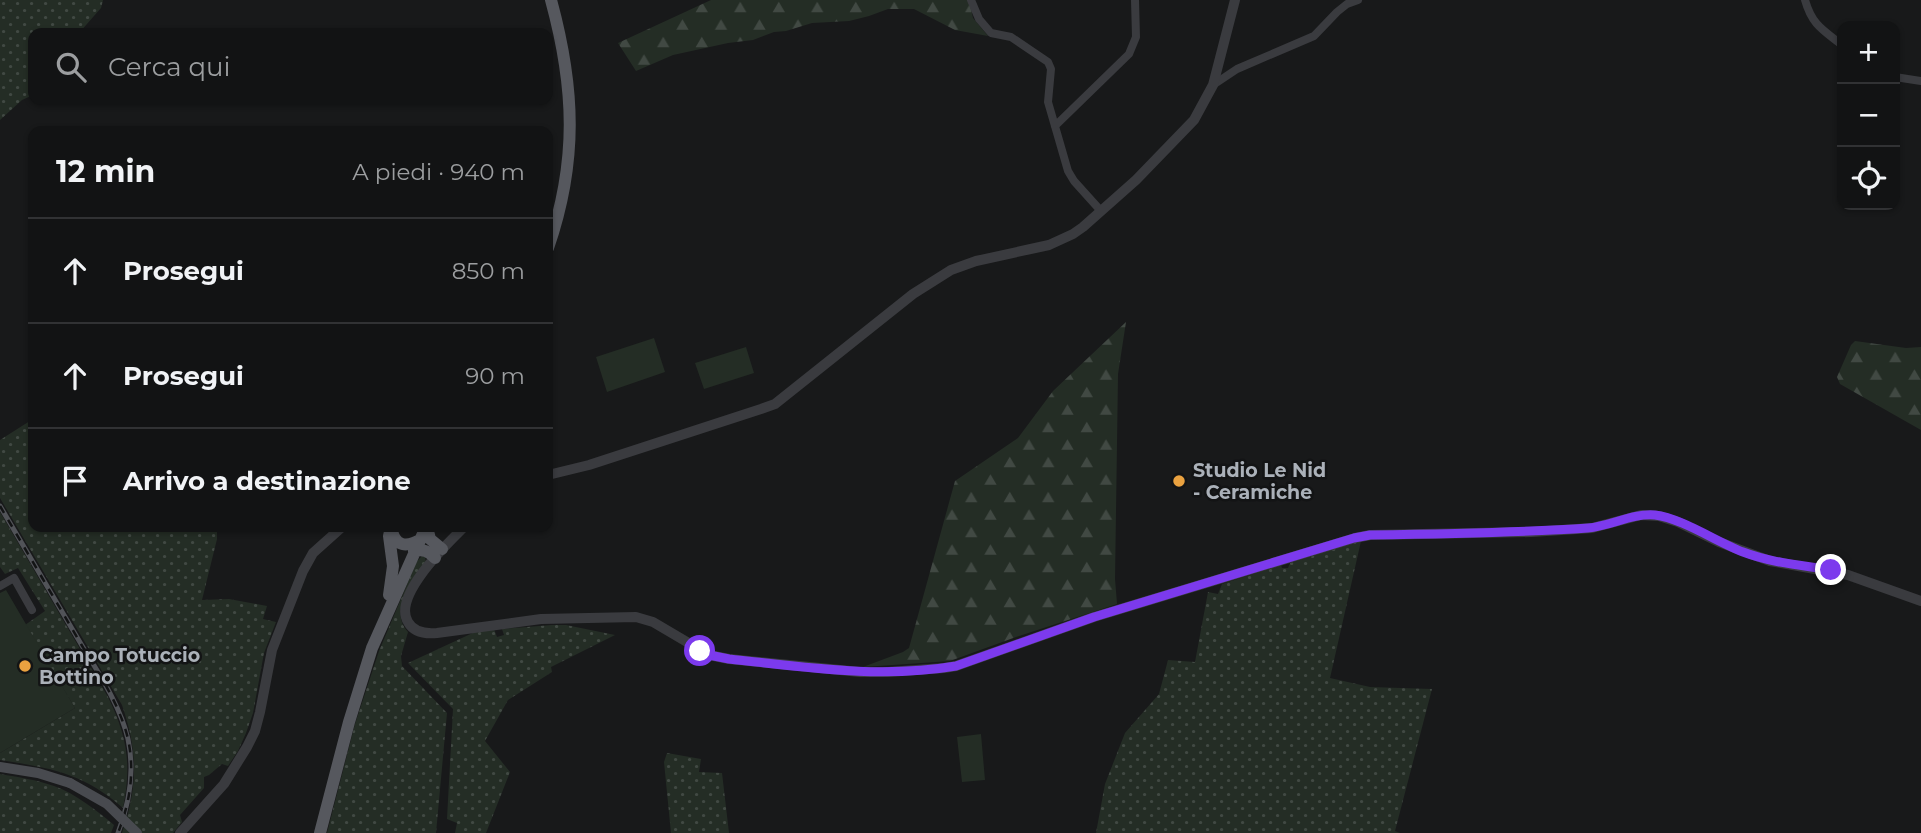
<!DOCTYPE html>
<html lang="it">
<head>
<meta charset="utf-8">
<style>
	:root { --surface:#121314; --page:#1b1c1d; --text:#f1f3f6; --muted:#9c9ea0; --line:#313234 }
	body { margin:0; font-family:Montserrat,sans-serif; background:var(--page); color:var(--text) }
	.controls { position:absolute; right:21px; top:21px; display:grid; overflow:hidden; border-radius:14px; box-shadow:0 2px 5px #0004 }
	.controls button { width:63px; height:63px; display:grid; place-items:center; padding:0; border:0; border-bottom:2px solid var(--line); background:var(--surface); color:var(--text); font:35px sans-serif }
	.stop { position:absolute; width:21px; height:21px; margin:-16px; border:5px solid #7c3aed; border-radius:50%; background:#fff }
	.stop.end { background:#7c3aed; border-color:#fff; box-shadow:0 2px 7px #0008 }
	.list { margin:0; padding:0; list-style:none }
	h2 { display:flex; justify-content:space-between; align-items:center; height:91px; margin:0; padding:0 28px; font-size:30px }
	h2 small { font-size:23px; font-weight:400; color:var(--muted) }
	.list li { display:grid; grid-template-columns:46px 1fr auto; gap:21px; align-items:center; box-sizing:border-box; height:105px; padding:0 28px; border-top:2px solid var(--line) }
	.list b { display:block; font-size:26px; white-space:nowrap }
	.list em { font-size:23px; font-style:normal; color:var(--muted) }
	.icon { flex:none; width:38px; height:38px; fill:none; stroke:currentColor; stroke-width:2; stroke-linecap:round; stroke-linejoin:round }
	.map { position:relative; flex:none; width:1921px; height:833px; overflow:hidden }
	.search { position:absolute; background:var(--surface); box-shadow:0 2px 5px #0004; left:28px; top:28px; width:525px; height:77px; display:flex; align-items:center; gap:18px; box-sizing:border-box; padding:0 24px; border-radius:14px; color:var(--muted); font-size:26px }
	.panel { position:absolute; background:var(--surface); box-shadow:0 2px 5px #0004; left:28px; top:126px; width:525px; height:406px; border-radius:14px }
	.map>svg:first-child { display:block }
	.grass { fill:url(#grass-dots) }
	.forest { fill:url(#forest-firs) }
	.pitch { fill:#242d25 }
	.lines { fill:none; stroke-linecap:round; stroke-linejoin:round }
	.minor { stroke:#3a3b3f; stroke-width:8 }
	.tertiary { stroke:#3a3b3f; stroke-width:10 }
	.secondary { stroke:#484a4f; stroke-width:10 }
	.primary { stroke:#56585e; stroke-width:12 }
	.rail-casing { stroke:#515358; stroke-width:5 }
	.rail { stroke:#131415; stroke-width:2.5; stroke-dasharray:8; stroke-linecap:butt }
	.secondary-bridge { stroke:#484a4f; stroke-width:10 }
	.route { stroke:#7c3aed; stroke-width:9 }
	.poi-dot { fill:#eaa240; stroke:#131415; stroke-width:2.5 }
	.labels { text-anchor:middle; stroke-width:5; stroke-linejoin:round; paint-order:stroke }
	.poi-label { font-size:19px; font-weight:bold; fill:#abb1b9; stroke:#131415; text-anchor:start }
</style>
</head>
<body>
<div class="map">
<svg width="1921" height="833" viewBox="0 0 1921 833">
	<defs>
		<pattern id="grass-dots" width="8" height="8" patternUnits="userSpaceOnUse" patternTransform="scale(1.75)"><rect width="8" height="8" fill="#242d25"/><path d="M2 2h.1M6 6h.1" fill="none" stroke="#414943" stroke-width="1.8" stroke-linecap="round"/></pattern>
		<pattern id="forest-firs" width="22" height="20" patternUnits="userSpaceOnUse" patternTransform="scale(1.75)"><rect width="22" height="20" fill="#242d25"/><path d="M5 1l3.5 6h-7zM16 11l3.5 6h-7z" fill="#414943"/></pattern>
	</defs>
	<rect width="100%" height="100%" fill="#18191a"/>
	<path class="grass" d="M0,0H103L101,8L79,33H33V95L22,100L0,120Z
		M33,419V527H217V539L202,600L229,599L267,606L263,619L276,622L264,653L253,713L246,733L238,751L228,766L222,764L209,775L204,777V788L180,815L182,822L173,833H122C138,786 138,752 122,705L0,498V440Z
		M0,512L108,697C127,736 132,764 123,808C83,773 51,768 0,760V753L75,708L25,625L45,611L18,568L5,574L0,567Z
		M1361,541L1330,678L1370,687L1432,689L1395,831L1400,833H1096L1105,784L1125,733L1159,694L1168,660L1195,662L1208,592L1218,594L1222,584L1281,565L1282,568H1288L1290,563Z
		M422,556L425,557L426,563C413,583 388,610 408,632L401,656L402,666L447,713L436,833H327L355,724L379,651L417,561Z
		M552,625H566L615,635L551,667L552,672L508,700L485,741L510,772L486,833H455L457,823L447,819L453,709L408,663L477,631L494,629L497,637L504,635L502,629Z
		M667,753L701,759L699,772L722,773L729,833H671L664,762Z
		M0,774C18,777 37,780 54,786C76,794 96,810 114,825L111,833H0Z"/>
	<path class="forest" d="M711,0H969L973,18L988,36L955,30L914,9H888L869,16L849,21L812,23L786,31L774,32L753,40L728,43L673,55L636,71L618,43Z
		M1126,322L1118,374L1115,579L1117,604L1016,637L950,661L863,667L903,652L909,648L955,481L1018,438L1053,391Z
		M1855,341L1906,348L1921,347V430L1840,384L1837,377L1851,345Z"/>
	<path class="pitch" d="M654,338L665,372L607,392L596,357Z
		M746,347L754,373L704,389L695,363Z
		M6,590L75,708L0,753V593Z
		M981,734L985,780L962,782L957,737Z"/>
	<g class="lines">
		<path class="minor" d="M971,0L979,19L991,33L1011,37L1048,62L1051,69L1048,102L1068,171L1074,181L1101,211
			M1805,0C1812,25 1823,30 1842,45
			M1895,77L1921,81
			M1213,85L1237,69L1314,36L1337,12L1347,4L1358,0
			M1055,126L1129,54L1136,37L1135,0
			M0,586L14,578L32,610"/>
		<path class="tertiary" d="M548,475L589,465L761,409L775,404L913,294L951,270L976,261L1049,245L1073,234L1083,227L1136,180L1194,120L1213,85L1235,0
			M464,527C447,544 392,596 408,622C414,633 426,634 437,633L541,619L636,617L653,622L709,655L729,659L860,672H888L944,668L956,666L1094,617L1355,538L1370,535L1531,532L1592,528L1641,515L1659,516L1678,522L1719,542L1770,561L1848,575L1921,601
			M180,833L224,784L247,747L255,731L260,712L272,650L303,571L313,553L342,527"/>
		<path class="secondary" d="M0,767L38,773L70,783"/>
		<path class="primary" d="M548,248C578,161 575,88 551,0
			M427,527L430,539L442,549
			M392,530C395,547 407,547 420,540
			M414,551C424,549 428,551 435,558
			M389,595L393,566L389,536L391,527
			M320,833L349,722L372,648L426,527"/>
		<g class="rail-casing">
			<path id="rail" d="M0,506C27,552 54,598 81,644C99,674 120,705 128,739C135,772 130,802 118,833"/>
		</g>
		<use href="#rail" class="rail"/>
		<path class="secondary-bridge" d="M70,783L107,804L137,833"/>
	</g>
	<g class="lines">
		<path class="route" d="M700,651L709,655L729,659C805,667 879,679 956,666L1094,617L1354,538L1370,535C1443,534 1515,533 1588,528C1611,526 1632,513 1655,515C1681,518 1717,542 1743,552C1772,563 1801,565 1831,570"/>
	</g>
	<g class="poi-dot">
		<circle cx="1179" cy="481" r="7"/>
		<circle cx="25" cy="666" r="7"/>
	</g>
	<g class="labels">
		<g class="poi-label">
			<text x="1193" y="477">Studio Le Nid<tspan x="1193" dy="22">- Ceramiche</tspan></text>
			<text x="39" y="662">Campo Totuccio<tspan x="39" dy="22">Bottino</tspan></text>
		</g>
	</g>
</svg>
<div class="controls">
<button>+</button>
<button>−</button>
<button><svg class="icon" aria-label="locate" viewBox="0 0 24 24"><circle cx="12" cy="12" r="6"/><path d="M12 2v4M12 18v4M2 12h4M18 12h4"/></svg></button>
</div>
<div class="stop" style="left:700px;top:651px"></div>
<div class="stop end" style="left:1831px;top:570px"></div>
<div class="search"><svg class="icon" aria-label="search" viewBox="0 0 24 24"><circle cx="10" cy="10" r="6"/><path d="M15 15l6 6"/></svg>Cerca qui</div>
<section class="panel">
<h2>12 min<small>A piedi · 940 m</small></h2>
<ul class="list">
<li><svg class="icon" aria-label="ahead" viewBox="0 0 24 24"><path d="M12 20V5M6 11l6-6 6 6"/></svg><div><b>Prosegui</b></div><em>850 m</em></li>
<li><svg class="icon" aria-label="ahead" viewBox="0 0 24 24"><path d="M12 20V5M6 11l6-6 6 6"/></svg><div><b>Prosegui</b></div><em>90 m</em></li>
<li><svg class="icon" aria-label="arrive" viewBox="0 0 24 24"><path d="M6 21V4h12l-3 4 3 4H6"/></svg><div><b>Arrivo a destinazione</b></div></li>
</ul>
</section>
</div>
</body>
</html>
